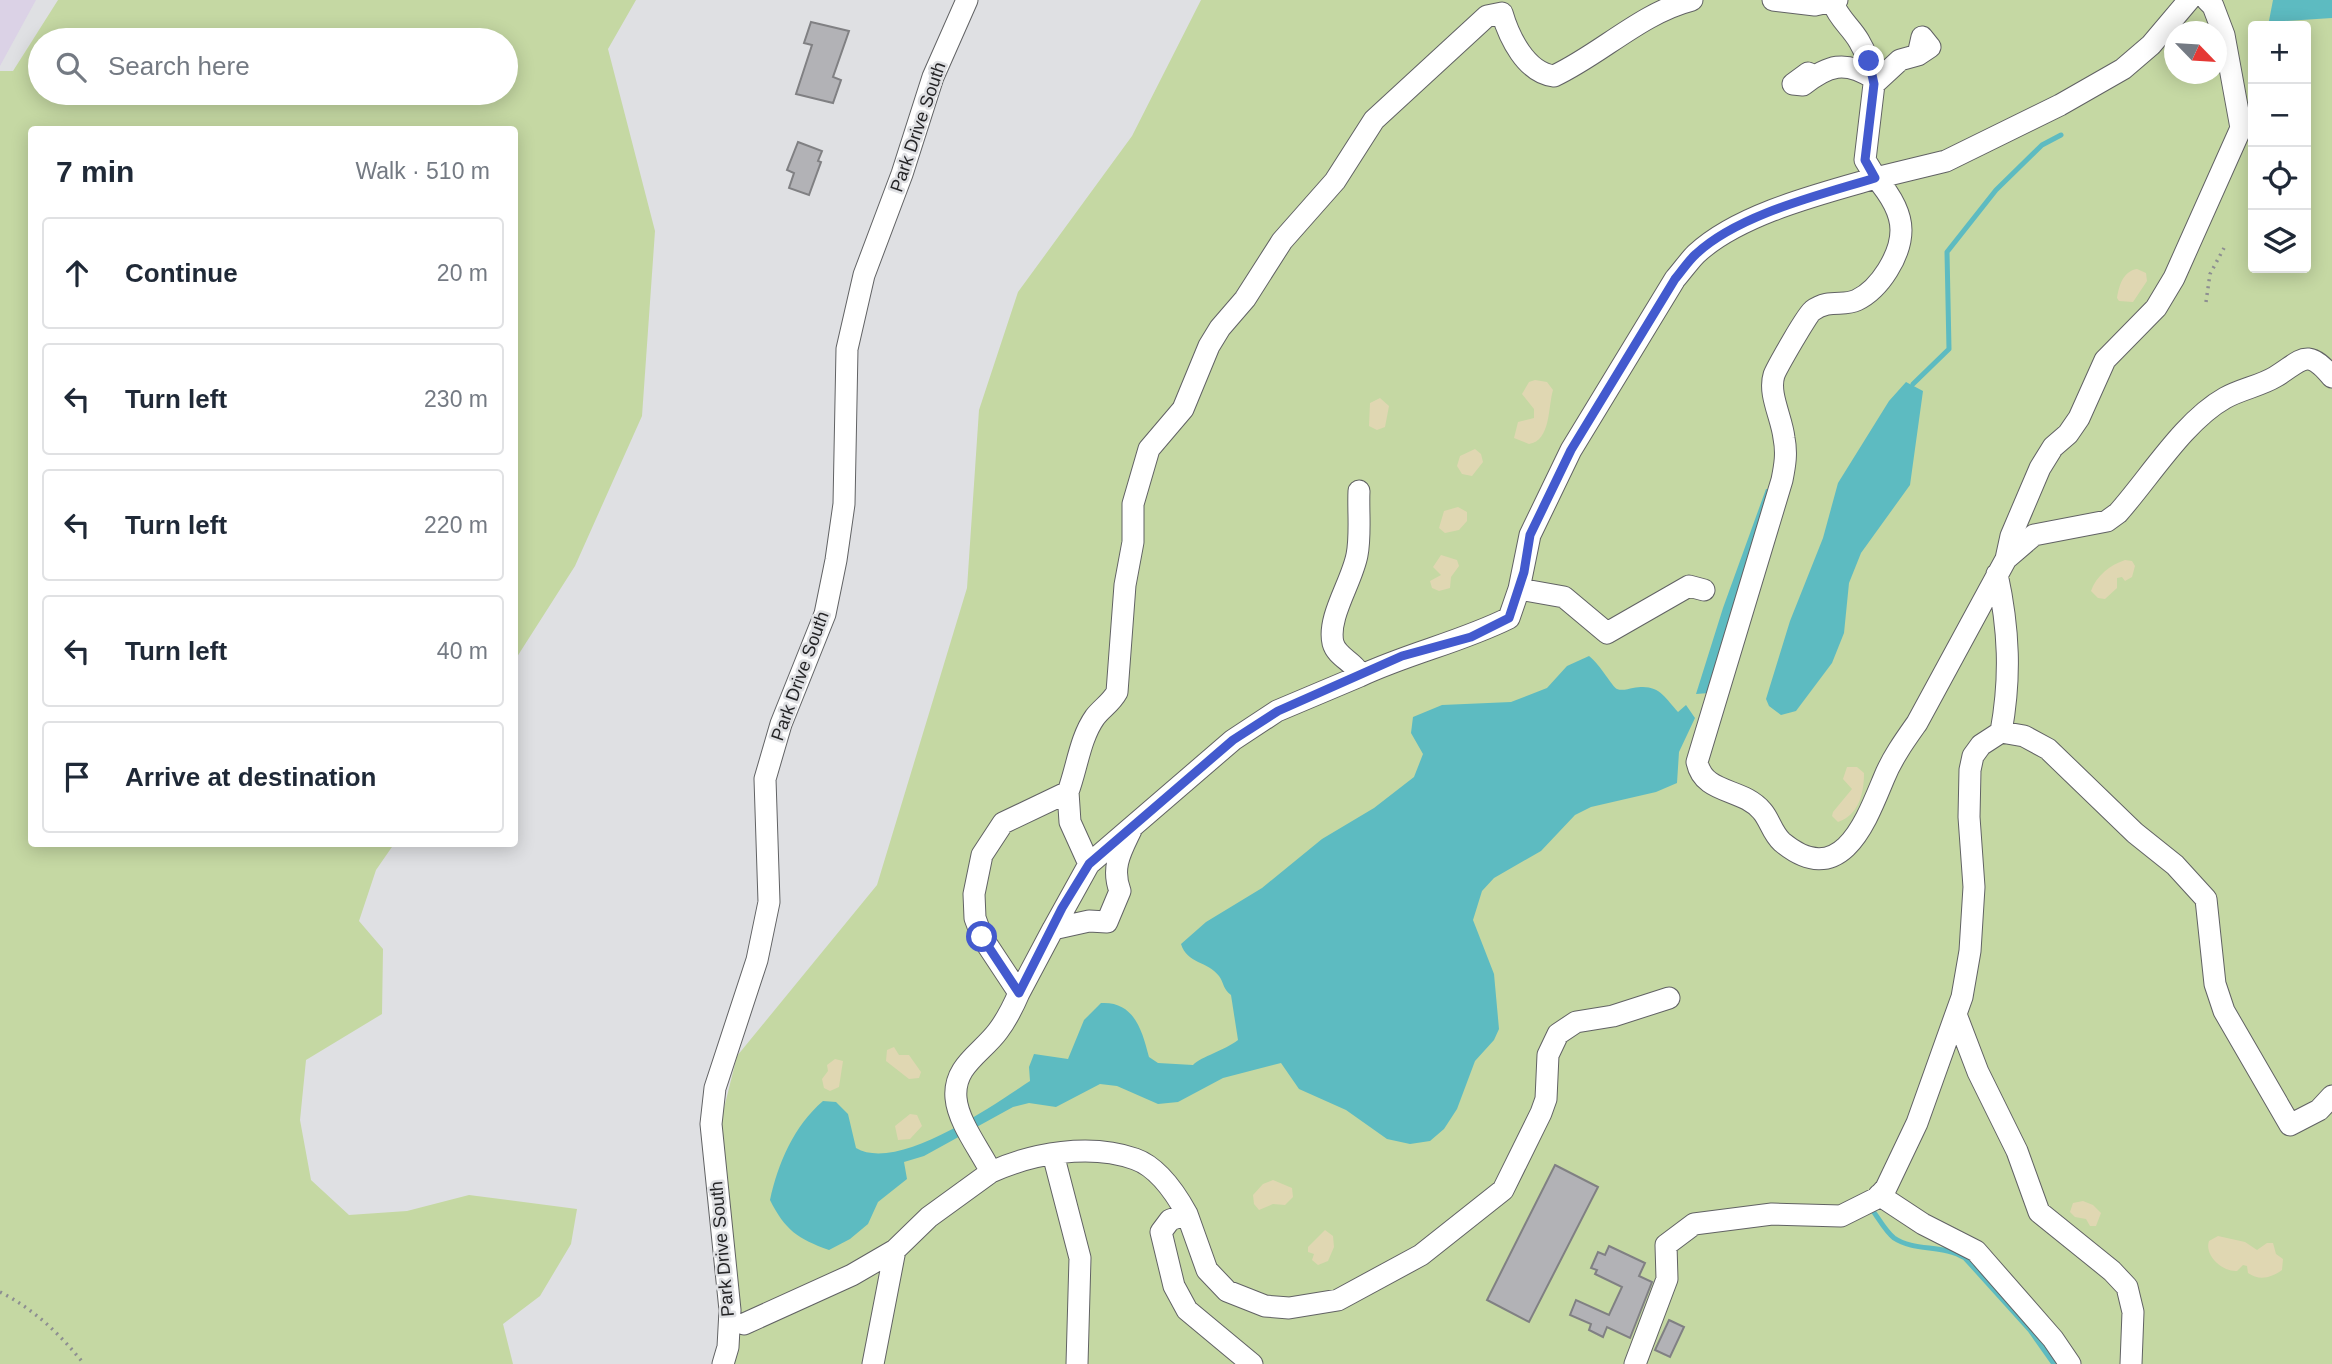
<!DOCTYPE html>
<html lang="en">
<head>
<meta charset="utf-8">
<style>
	:root { --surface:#fff; --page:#f2f2f3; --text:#1f2937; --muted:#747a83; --line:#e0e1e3 }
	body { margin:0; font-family:Helvetica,sans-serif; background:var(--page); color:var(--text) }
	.controls { position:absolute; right:21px; top:21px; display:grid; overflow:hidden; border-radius:7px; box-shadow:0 4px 18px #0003 }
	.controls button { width:63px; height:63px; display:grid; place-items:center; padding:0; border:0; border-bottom:2px solid var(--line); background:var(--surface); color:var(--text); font:35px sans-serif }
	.compass { position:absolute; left:2164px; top:21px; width:63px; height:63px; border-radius:50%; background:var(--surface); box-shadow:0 4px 18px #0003; rotate:115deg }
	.stop { position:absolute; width:21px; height:21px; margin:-16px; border:5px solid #435ace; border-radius:50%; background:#fff }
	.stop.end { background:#435ace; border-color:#fff; box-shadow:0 2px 7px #0008 }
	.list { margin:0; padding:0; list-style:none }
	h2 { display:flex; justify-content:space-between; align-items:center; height:91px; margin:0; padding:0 28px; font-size:30px }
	h2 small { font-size:23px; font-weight:400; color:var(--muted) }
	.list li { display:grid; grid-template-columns:46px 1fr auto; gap:21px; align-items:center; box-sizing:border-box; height:112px; margin:0 14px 14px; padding:0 14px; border:2px solid var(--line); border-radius:7px }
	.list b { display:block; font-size:26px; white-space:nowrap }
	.list em { font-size:23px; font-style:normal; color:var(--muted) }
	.icon { flex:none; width:38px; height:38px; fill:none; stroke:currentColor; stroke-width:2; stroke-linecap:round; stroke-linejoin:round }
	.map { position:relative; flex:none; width:2332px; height:1364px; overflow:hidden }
	.search { position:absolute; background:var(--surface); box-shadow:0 4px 18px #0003; left:28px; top:28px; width:490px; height:77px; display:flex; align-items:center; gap:18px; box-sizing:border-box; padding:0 24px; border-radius:38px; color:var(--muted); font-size:26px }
	.panel { position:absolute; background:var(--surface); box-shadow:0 4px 18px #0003; left:28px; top:126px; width:490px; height:721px; border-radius:7px }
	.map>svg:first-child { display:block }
	.medical { fill:#dbd2e6 }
	.green { fill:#c5d8a3; fill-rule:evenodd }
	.sand { fill:#e0d7b2 }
	.water { fill:#5dbbc1 }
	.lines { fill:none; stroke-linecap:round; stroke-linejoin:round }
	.stream { stroke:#5dbbc1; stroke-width:5 }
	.building { fill:#b2b2b6; stroke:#808083; stroke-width:2 }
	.minor-casing { stroke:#616264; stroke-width:23 }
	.path { stroke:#8d8e91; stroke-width:3.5; stroke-dasharray:2 5; stroke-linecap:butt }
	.minor { stroke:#fff; stroke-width:21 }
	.route { stroke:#435ace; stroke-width:9 }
	.labels { text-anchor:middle; stroke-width:5; stroke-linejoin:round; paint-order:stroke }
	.street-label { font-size:18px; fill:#252527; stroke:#dfe0e3 }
</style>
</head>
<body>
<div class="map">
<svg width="2332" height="1364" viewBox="0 0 2332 1364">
	<rect width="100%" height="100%" fill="#dfe0e3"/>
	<path class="medical" d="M0,0H36L0,66Z"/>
	<path class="green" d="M58,0H636L608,49L655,231L642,416L575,566L515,660L514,130H32V844H394L376,870L359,921L383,949L382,1014L306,1060L300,1120L311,1180L349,1215L407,1211L469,1195L577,1209L571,1244L540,1296L503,1324L513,1364H0V71H13ZM506,40V93H40V40Z
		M1201,0H2332V1364H731L719,1128L737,1056L877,885L967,588L979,410L1018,292L1132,136ZM2253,26H2306V268H2253ZM2174,32H2216V74H2174Z"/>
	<path class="sand" d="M2137,269L2146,273L2147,281L2133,302L2119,301L2117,298C2119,286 2123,271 2137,269Z
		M1535,380L1547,382L1553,390C1548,406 1551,441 1529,444L1514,438L1518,422L1534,418V409L1522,394L1529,382Z
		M1380,398L1389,406L1385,427L1377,430L1369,426L1370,403Z
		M1475,449L1481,454L1483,462L1472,476L1462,474L1457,466L1460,456Z
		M1458,507L1467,512V521L1459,530L1445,533L1439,528L1444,511Z
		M1441,555L1457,560L1459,566L1451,577L1450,588L1439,591L1432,588L1430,581L1441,575L1433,567Z
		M2125,560L2132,561L2135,566L2132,577L2125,581L2122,577L2117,578V588L2105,599L2098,598L2091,591C2096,576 2110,565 2125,560Z
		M1847,767H1857L1864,773C1864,793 1859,815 1838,822L1832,816L1833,812L1852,789L1843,779Z
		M894,1047L899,1055H909L921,1072L919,1078L909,1079L886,1061L887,1050Z
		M835,1059L843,1061L839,1087L830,1091L824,1088L822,1079L828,1071L827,1065Z
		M910,1114L917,1115L922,1126L910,1139L898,1140L895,1126Z
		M1273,1180L1292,1188L1293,1197L1285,1205L1273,1204L1259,1210L1254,1204L1253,1195L1263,1184Z
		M2083,1201L2093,1205L2101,1213L2096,1226H2090L2086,1219L2075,1217L2070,1212L2073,1203Z
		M1325,1230L1333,1236L1334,1247L1328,1261L1318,1265L1312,1260L1314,1254L1308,1252V1247Z
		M2218,1236L2245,1242L2257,1250L2267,1243H2273L2276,1254L2283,1259L2282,1270C2271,1278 2259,1281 2248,1273L2247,1266L2243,1265L2237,1271C2223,1272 2204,1256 2209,1241Z"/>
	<path class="water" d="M2273,0H2332V18L2284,21L2279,26H2268Z
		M1906,382L1923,391L1910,485L1861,553L1849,583L1844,633L1832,663L1796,711L1781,715L1769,706L1766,699L1790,621L1823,538L1838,483L1889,401Z
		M1766,489H1771C1751,558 1725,623 1709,693L1696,694L1723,608Z
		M1589,656C1600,664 1613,688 1617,689C1622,691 1628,689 1633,688C1658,683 1664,696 1678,712L1686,705L1695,718L1679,752L1677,783L1656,792L1591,807L1575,815L1541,851L1494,878L1482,891L1473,920L1494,974L1499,1029L1494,1040L1475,1061L1457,1109L1444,1129L1430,1141L1410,1144L1387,1139L1346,1110L1299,1089L1281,1063L1223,1078L1178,1102L1158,1104L1117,1086L1100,1084L1056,1107L1029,1103L1013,1107L924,1156L904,1162L907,1179L878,1202L868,1224L850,1239L829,1250C798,1239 785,1230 770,1200C778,1163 794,1126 823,1101L836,1102L848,1114L856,1148C898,1173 993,1105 1030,1081L1029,1067L1034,1054L1068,1059L1084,1020L1101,1003C1134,1001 1142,1030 1149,1057L1158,1063L1193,1065C1202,1056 1224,1051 1238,1040L1231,995C1223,989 1224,983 1219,976C1208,961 1187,964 1181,944L1206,922L1262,888L1322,839L1374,808L1414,777L1423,754L1411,733L1413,717L1442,705L1511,702L1547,688L1567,666Z"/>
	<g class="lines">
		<path class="stream" d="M1913,384L1949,349L1947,252L1996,190L2042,145L2061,135
			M1873,1211C1879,1219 1886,1232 1894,1238C1915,1252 1943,1244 1965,1258L2030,1330L2054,1364"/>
	</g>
	<path class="building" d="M811,22L849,31L833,77L841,80L833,103L796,94L812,45L804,43Z
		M798,142L822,151L818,161L821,162L809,195L789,188L794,173L787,170Z
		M1555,1165L1598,1187L1529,1322L1487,1300Z
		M1609,1246L1645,1263L1639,1276L1652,1282L1630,1338L1607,1327L1603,1337L1589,1330L1591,1324L1570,1315L1576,1300L1609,1315L1622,1287L1595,1274L1597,1270L1591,1268L1598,1252L1605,1255Z
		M1669,1320L1684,1327L1670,1357L1655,1350Z"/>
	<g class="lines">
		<g class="minor-casing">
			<path id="minor" d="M1773,0L1815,5L1837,0
				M2189,0L2151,45L2123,69L2060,105L1946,161L1876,178C1888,192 1901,210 1901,230C1901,255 1880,289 1857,300C1843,307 1830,298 1812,311C1808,313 1776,369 1774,375C1768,394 1782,418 1784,438C1787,453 1785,465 1782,480L1697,762C1704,795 1742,787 1762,811C1770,820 1772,833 1782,842C1841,891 1866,821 1884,778C1892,758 1905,740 1917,723L2006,559L2011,536L2040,468L2053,447L2068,434L2079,418L2105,360L2156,308L2174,278L2241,128L2224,35L2213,6L2207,0
				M1833,3C1839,19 1851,27 1859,41C1867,54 1871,69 1874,84L1900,60L1918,55L1930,47L1922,37L1918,55
				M1808,73L1793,84L1803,85C1828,65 1845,60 1873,78
				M1359,491C1358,511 1361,535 1357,555C1352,582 1327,617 1333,643C1337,658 1356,662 1360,676C1409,653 1461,642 1509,618L1519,589
				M2006,559L2034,535L2107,521L2118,513C2150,477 2184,421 2225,398C2241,389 2260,386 2275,377C2302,361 2306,346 2332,377
				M1704,590L1689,586L1607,633L1564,597L1519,589L1530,535L1571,450L1675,279C1682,271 1689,261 1696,254C1739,214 1820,194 1876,178L1865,160L1874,84
				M2001,732L2024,736L2048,749L2135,833L2175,865L2206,899L2215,984L2224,1011L2290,1125L2319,1110L2332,1096
				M1068,792L1070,822L1089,864L1233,740L1277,711L1360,676
				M1053,929L1089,864
				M1019,993L1053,929L1089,921L1107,922L1120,891C1111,867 1121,851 1131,830
				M1957,1017L1978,1072L2017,1151L2039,1212L2112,1271L2127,1287L2133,1312L2131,1364
				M1053,1154L1080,1258L1077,1364
				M1879,1195L1923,1224L1976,1251L2053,1339L2070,1364
				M1187,1214L1207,1270L1227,1291L1265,1306L1289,1308L1338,1300L1421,1255L1503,1190L1541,1113L1546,1099L1548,1055L1558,1034L1576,1022L1613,1016L1669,998
				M744,1324L852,1275L895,1250L929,1217L991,1172
				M723,1364L728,1347L730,1310L711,1124L715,1088L757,960L769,902L765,779L781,724L825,614L836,560L844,504L847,349L864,275L902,174L933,77L967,0
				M873,1364L895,1250
				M1252,1364L1187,1310L1174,1286L1161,1232L1170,1220L1187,1214C1176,1194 1158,1167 1135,1159C1090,1143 1033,1153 991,1172C980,1150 958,1122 956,1098C953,1066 982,1053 998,1031C1007,1019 1013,1007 1019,993L982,937L975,918L974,894L982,855L1003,823L1068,792C1077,768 1080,738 1095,717C1102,708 1111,703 1117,692L1125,585L1133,542V504L1149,449L1183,409L1209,346L1220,328L1245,299L1282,241L1335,181L1374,120L1487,16L1502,13C1509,37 1526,73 1554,76C1601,54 1641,13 1692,0
				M1635,1364L1667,1279L1666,1245L1694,1224L1772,1214L1841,1216L1877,1198L1886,1188L1917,1123L1962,997L1970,951L1974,887L1969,817L1970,770L1973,756L1981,745L2001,732C2011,677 2009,629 1997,574"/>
		</g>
		<path class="path" d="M2206,302L2210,274L2224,248
			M0,1292C34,1309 60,1334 84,1364"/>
		<use href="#minor" class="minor"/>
	</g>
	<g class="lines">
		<path class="route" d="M982,937L1019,993L1062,908L1089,864L1233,740L1278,711L1402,656L1471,637L1509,618L1524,572L1530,535L1571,450L1675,279C1682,271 1688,261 1696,254C1739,214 1820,195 1875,178L1865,160L1874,84L1869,61"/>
	</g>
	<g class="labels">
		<g class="street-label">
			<text transform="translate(918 127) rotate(-71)" y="6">Park Drive South</text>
			<text transform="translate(800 676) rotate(-70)" y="6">Park Drive South</text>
			<text transform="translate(722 1249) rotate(-95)" y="6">Park Drive South</text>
		</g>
	</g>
</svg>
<div class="controls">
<button>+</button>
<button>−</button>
<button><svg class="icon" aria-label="locate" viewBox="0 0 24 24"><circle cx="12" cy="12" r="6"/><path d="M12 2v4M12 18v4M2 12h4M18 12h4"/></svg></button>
<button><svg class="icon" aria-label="layers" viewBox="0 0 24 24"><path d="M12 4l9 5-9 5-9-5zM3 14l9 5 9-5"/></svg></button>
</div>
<svg class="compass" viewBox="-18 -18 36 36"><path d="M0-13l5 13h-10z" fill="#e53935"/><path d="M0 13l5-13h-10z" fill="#747a83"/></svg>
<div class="stop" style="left:982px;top:937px"></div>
<div class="stop end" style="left:1869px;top:61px"></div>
<div class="search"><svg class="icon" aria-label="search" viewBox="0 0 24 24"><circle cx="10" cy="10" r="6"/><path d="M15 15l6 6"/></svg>Search here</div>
<section class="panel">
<h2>7 min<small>Walk · 510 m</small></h2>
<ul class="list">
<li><svg class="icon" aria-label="ahead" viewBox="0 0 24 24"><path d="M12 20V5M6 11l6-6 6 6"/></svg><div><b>Continue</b></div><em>20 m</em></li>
<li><svg class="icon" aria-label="left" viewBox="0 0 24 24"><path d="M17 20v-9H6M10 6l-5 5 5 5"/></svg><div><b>Turn left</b></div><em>230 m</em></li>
<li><svg class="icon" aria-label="left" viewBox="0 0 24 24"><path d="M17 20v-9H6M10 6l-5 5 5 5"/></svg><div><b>Turn left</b></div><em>220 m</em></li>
<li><svg class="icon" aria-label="left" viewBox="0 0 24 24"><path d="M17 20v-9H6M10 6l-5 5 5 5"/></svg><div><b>Turn left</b></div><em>40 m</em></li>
<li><svg class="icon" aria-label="arrive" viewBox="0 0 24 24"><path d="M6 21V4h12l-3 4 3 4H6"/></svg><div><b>Arrive at destination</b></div></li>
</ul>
</section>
</div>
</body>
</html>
